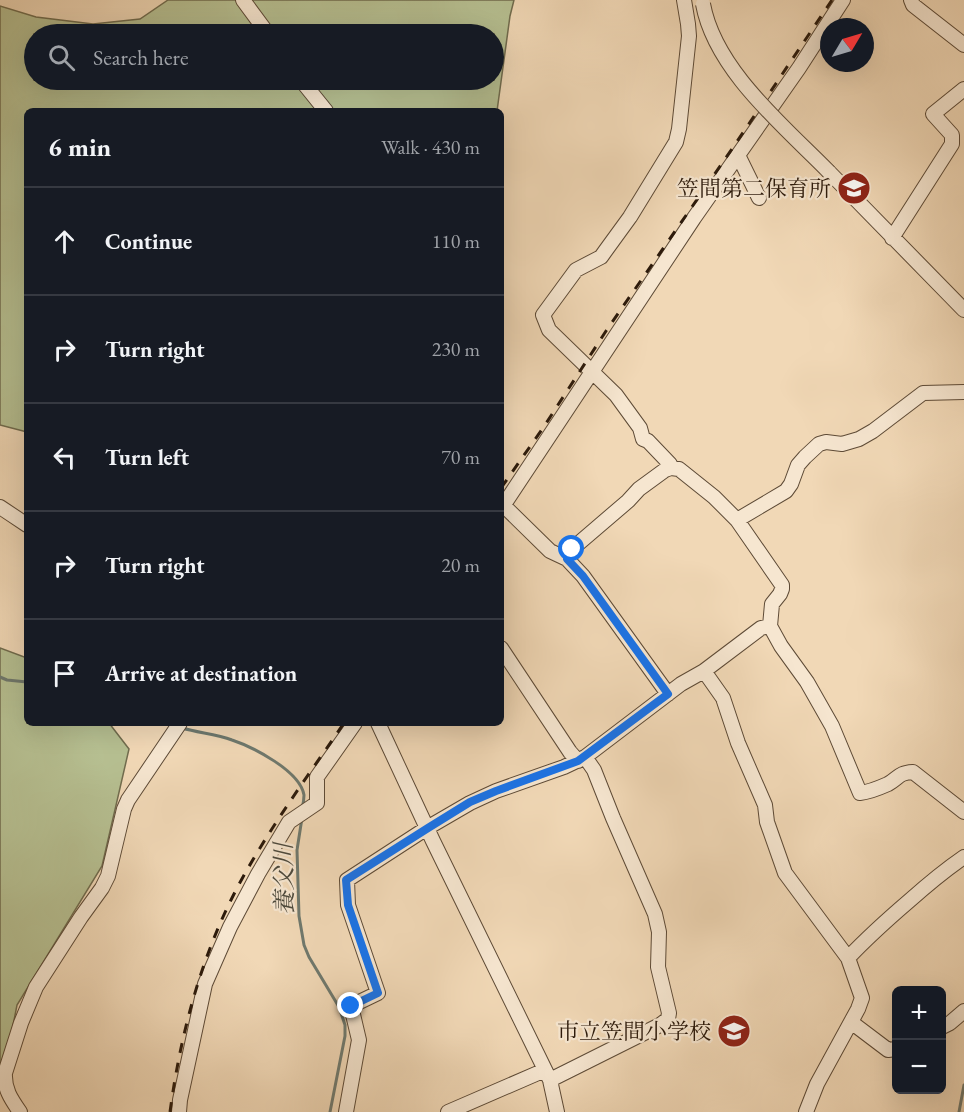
<!DOCTYPE html>
<html lang="en">
<head>
<meta charset="utf-8">
<style>
	:root { --surface:#171b24; --page:#242831; --text:#f1f3f6; --muted:#9ea1a6; --line:#363941 }
	body { margin:0; font-family:"EB Garamond","Noto Serif JP",serif; background:var(--page); color:var(--text) }
	.controls { position:absolute; right:18px; bottom:18px; display:grid; overflow:hidden; border-radius:9px; box-shadow:0 6px 24px #0002 }
	.controls button { width:54px; height:54px; display:grid; place-items:center; padding:0; border:0; border-bottom:2px solid var(--line); background:var(--surface); color:var(--text); font:30px sans-serif }
	.compass { position:absolute; left:820px; top:18px; width:54px; height:54px; border-radius:50%; background:var(--surface); box-shadow:0 6px 24px #0002; rotate:52deg }
	.stop { position:absolute; width:18px; height:18px; margin:-14px; border:4px solid #1a73e8; border-radius:50%; background:#fff }
	.stop.end { background:#1a73e8; border-color:#fff; box-shadow:0 2px 6px #0008 }
	.list { margin:0; padding:0; list-style:none }
	h2 { display:flex; justify-content:space-between; align-items:center; height:78px; margin:0; padding:0 24px; font-size:26px }
	h2 small { font-size:20px; font-weight:400; color:var(--muted) }
	.list li { display:grid; grid-template-columns:39px 1fr auto; gap:18px; align-items:center; box-sizing:border-box; height:108px; padding:0 24px; border-top:2px solid var(--line) }
	.list b { display:block; font-size:22px; white-space:nowrap }
	.list em { font-size:20px; font-style:normal; color:var(--muted) }
	.icon { flex:none; width:33px; height:33px; fill:none; stroke:currentColor; stroke-width:2; stroke-linecap:round; stroke-linejoin:round }
	.map { position:relative; flex:none; width:964px; height:1112px; overflow:hidden }
	.search { position:absolute; background:var(--surface); box-shadow:0 6px 24px #0002; left:24px; top:24px; width:480px; height:66px; display:flex; align-items:center; gap:15px; box-sizing:border-box; padding:0 21px; border-radius:33px; color:var(--muted); font-size:22px }
	.panel { position:absolute; background:var(--surface); box-shadow:0 6px 24px #0002; left:24px; top:108px; width:480px; height:618px; border-radius:9px }
	.map>svg:first-child { display:block }
	.green { fill:#b6bf91; stroke:#716c4e; stroke-width:1.5; fill-rule:evenodd }
	.lines { fill:none; stroke-linecap:round; stroke-linejoin:round }
	.stream { stroke:#6f796e; stroke-width:3 }
	.minor-casing { stroke:#5d4a36; stroke-width:16 }
	.minor { stroke:#f6e6d0; stroke-width:14 }
	.rail { stroke:#2c1a0b; stroke-width:3; stroke-dasharray:10 10; stroke-linecap:butt }
	.minor-bridge-casing { stroke:#5d4a36; stroke-width:16; stroke-linecap:butt }
	.minor-bridge { stroke:#f6e6d0; stroke-width:14 }
	.route { stroke:#1a73e8; stroke-width:8 }
	.labels { text-anchor:middle; stroke-width:4.5; stroke-linejoin:round; paint-order:stroke }
	.poi-label { font-size:22px; fill:#2c1a0b; stroke:#f6e6d0; text-anchor:end }
	.water-label { font-size:24px; font-style:italic; fill:#4d4a3d; stroke:#f6e6d0 }
</style>
</head>
<body>
<div class="map">
<svg width="964" height="1112" viewBox="0 0 964 1112">
	<rect width="100%" height="100%" fill="#f1d8b6"/>
	<filter id="stains"><feTurbulence type="fractalNoise" baseFrequency=".00333" numOctaves="4"/><feColorMatrix values="0 0 0 0 .2 0 0 0 0 .09 0 0 0 0 .02 0 0 0 .5 -.17"/></filter>
	<radialGradient id="worn" r=".72"><stop offset=".6" stop-color="#630" stop-opacity="0"/><stop offset="1" stop-color="#630" stop-opacity=".3"/></radialGradient>
	<path class="green" d="M168,0H514L510,16L497,111H27V432L0,425V6L36,17L93,24L140,19ZM34,34H494V80H34Z
		M0,648L27,658V723H109L129,749L102,866L17,1005L0,1092Z"/>
	<g class="lines">
		<path class="stream" d="M0,677L7,680L27,682
			M182,728C199,733 216,734 232,740C253,747 300,771 304,795C304,799 303,805 302,809
			M302,818L297,850L299,916L304,945L309,957L339,1007L345,1025V1036L330,1112
			M959,1112L964,1085"/>
		<g class="minor-casing">
			<path id="minor" d="M243,0L268,34
				M911,0L913,5L964,45
				M301,80L326,111
				M738,155L759,198
				M829,172L964,310
				M892,238L952,144V135L933,114L964,89
				M671,468L670,464L648,441L643,439L640,428L616,395L549,330L543,315L576,270L601,257L606,250L630,217L676,142L679,129L689,36L688,24L684,0
				M501,503L550,551L567,559L583,576L668,694
				M0,507L27,525
				M501,509L694,218L799,68L843,0
				M737,520L786,491L791,484L798,465L805,457L819,444L826,442L842,444L859,439L873,431L923,393L964,392
				M567,559L572,549L628,501L639,489L665,470L671,468L679,469L714,497L737,520L782,585V589L780,594L772,604L770,626L781,646L807,682L832,726L860,793C870,792 879,788 888,784C900,777 898,773 913,772L964,812
				M501,648L570,752L578,761
				M704,671L723,698L738,743L765,805L767,822L785,873L848,958L862,998L858,1009L817,1084L806,1112
				M378,723L433,841L550,1080L557,1112
				M848,958C867,938 888,919 909,901C927,885 945,870 964,857
				M851,1022L888,1050L896,1049
				M942,1027L950,1023L964,1011
				M550,1080L660,1025L668,1019L669,1013L658,967L659,932L655,914L613,818L594,770L585,757
				M20,1112C11,1099 4,1089 5,1073L21,1023L36,987L81,917L102,888L108,876L124,809L128,800L180,723
				M179,1112L180,1100L205,984L230,927L258,874L289,822L317,803V777L355,723
				M346,1112L359,1040L351,1006L378,993L348,905L347,880L427,828L470,803L496,791L564,767L585,757L681,684L704,671L761,628L770,626
				M448,1112L545,1070"/>
		</g>
		<use href="#minor" class="minor"/>
		<path class="rail" d="M501,488L543,428L606,331L732,149L832,0
			M170,1112C181,1030 203,949 243,877C273,823 310,773 344,723"/>
		<g class="minor-bridge-casing">
			<path id="minor-bridge" d="M703,4C715,70 784,126 829,172"/>
		</g>
		<use href="#minor-bridge" class="minor-bridge"/>
	</g>
	<g class="lines">
		<path class="route" d="M351,1006L378,993L348,905L346,880L428,828L470,802L496,791L578,761L668,694L583,576L567,559L572,549"/>
	</g>
	<defs>
		<g id="school-disc" transform="scale(1.725)"><circle r="9.5" fill="#8f2418" stroke="#f6e6d0"/><path d="M0-5L7-2L0 1L-7-2ZM-4 1L0 2.5L4 1V4Q0 6-4 4Z" fill="#fff"/></g>
	</defs>
	<g fill-rule="evenodd">
		<use href="#school-disc" x="854" y="188"/>
		<use href="#school-disc" x="734" y="1031"/>
	</g>
	<g class="labels">
		<g class="poi-label">
			<text x="831" y="196">笠間第二保育所</text>
			<text x="711" y="1039">市立笠間小学校</text>
		</g>
		<g class="water-label">
			<text transform="translate(284 879) rotate(-91)" y="8">養父川</text>
		</g>
	</g>
	<rect width="100%" height="100%" filter="url(#stains)"/>
	<rect width="100%" height="100%" fill="url(#worn)"/>
</svg>
<div class="controls">
<button>+</button>
<button>−</button>
</div>
<svg class="compass" viewBox="-18 -18 36 36"><path d="M0-13l5 13h-10z" fill="#e53935"/><path d="M0 13l5-13h-10z" fill="#9ea1a6"/></svg>
<div class="stop" style="left:572px;top:549px"></div>
<div class="stop end" style="left:351px;top:1006px"></div>
<div class="search"><svg class="icon" aria-label="search" viewBox="0 0 24 24"><circle cx="10" cy="10" r="6"/><path d="M15 15l6 6"/></svg>Search here</div>
<section class="panel">
<h2>6 min<small>Walk · 430 m</small></h2>
<ul class="list">
<li><svg class="icon" aria-label="ahead" viewBox="0 0 24 24"><path d="M12 20V5M6 11l6-6 6 6"/></svg><div><b>Continue</b></div><em>110 m</em></li>
<li><svg class="icon" aria-label="right" viewBox="0 0 24 24"><path d="M7 20v-9h11M14 6l5 5-5 5"/></svg><div><b>Turn right</b></div><em>230 m</em></li>
<li><svg class="icon" aria-label="left" viewBox="0 0 24 24"><path d="M17 20v-9H6M10 6l-5 5 5 5"/></svg><div><b>Turn left</b></div><em>70 m</em></li>
<li><svg class="icon" aria-label="right" viewBox="0 0 24 24"><path d="M7 20v-9h11M14 6l5 5-5 5"/></svg><div><b>Turn right</b></div><em>20 m</em></li>
<li><svg class="icon" aria-label="arrive" viewBox="0 0 24 24"><path d="M6 21V4h12l-3 4 3 4H6"/></svg><div><b>Arrive at destination</b></div></li>
</ul>
</section>
</div>
</body>
</html>
